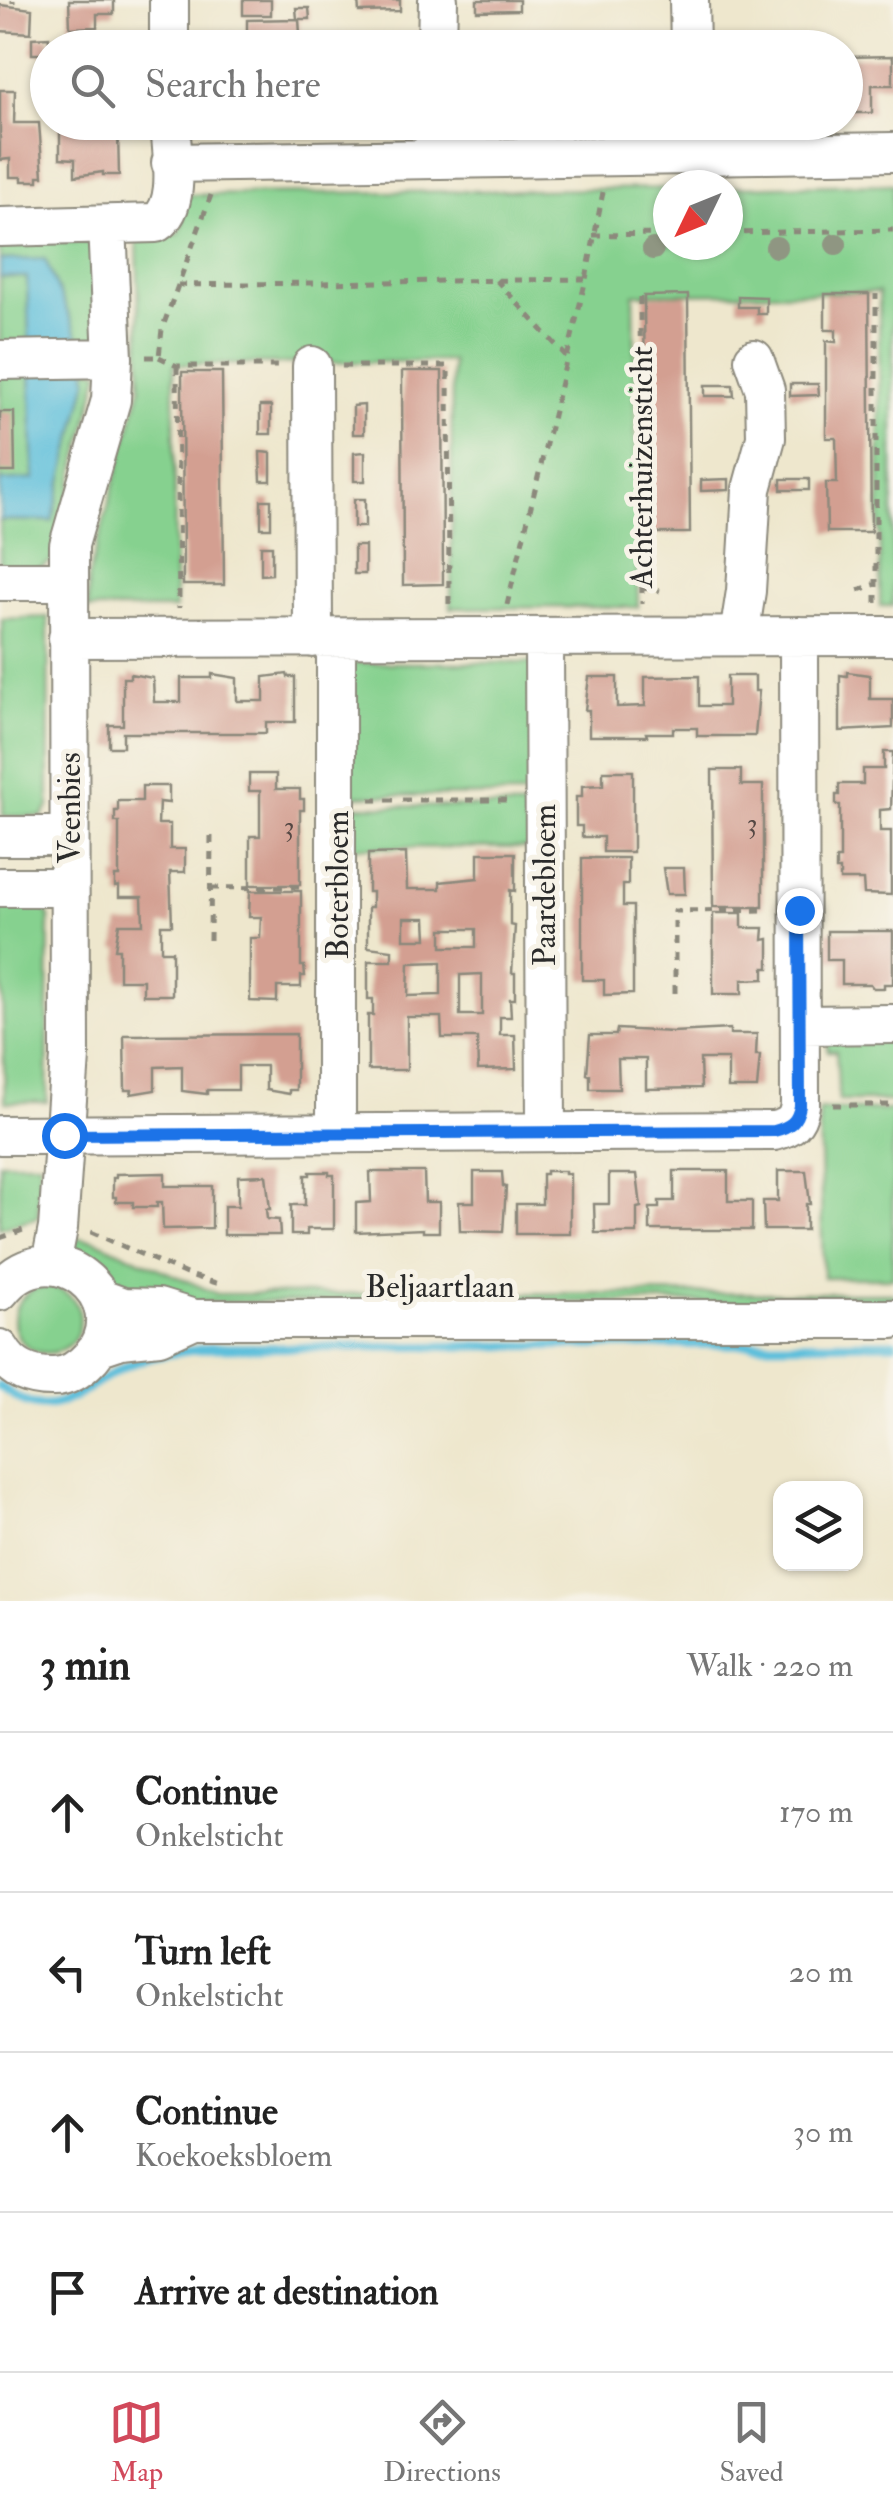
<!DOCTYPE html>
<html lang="en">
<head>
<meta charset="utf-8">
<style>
	:root { --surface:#fff; --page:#f6f6f6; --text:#222; --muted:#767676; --line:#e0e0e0; --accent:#d1495b }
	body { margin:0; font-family:"IM FELL Double Pica",serif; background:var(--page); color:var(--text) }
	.controls { position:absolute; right:30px; bottom:30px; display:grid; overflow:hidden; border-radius:20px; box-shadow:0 2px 8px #0004 }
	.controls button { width:90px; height:90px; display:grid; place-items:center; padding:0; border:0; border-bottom:2px solid var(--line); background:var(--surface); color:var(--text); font:50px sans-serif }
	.compass { position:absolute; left:653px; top:170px; width:90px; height:90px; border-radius:50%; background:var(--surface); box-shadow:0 2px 8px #0004; rotate:227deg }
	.stop { position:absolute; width:30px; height:30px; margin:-22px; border:8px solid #1a73e8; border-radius:50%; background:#fff }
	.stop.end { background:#1a73e8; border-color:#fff; box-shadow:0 2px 10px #0008 }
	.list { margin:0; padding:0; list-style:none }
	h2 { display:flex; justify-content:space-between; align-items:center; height:130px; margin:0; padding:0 40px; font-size:42px }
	h2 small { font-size:32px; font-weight:400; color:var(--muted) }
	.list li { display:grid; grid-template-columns:65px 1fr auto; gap:30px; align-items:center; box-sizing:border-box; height:160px; padding:0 40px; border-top:2px solid var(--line) }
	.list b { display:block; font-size:38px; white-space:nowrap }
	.list p { margin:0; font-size:32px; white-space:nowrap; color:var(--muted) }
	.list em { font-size:32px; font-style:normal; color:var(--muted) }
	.icon { flex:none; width:55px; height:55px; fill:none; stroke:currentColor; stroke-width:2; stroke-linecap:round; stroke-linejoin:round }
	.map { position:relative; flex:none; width:893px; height:1601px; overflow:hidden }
	.search { position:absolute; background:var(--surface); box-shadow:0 2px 8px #0004; left:30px; right:30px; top:30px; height:110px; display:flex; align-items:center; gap:25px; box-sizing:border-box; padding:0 35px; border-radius:55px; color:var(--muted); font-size:38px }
	.sheet { height:770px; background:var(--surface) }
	nav { display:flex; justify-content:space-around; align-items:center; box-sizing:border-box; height:140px; border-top:2px solid var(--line); background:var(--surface); font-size:28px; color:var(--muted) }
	nav a { display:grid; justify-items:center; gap:5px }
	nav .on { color:var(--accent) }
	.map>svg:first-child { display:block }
	.green { fill:#86d18f; stroke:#587e5d; stroke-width:2.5 }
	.water { fill:#5dbfdb; stroke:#447583; stroke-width:2.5 }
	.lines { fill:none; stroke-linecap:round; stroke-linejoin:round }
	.stream { stroke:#5dbfdb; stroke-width:9 }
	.building { fill:#d39f91; fill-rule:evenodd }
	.minor-casing { stroke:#8c897c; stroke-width:42 }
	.path { stroke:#8c897c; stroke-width:5; stroke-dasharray:8 8; stroke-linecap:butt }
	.minor { stroke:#fff; stroke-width:38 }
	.tree { fill:#8f9682 }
	.route { stroke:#1a73e8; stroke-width:12 }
	.labels { text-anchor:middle; stroke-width:10; stroke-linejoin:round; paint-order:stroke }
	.number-label { font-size:28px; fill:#554844 }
	.street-label { font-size:32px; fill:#2b2b2b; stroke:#f7f3e8 }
</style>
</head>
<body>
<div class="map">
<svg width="893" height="1601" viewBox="0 0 893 1601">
	<rect width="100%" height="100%" fill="#f7f3e8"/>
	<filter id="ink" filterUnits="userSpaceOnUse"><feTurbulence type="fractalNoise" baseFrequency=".01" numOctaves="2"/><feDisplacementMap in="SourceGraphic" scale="20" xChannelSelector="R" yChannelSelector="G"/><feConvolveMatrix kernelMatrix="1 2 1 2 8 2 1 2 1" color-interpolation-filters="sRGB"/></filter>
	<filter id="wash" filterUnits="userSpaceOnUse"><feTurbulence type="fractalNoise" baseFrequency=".0048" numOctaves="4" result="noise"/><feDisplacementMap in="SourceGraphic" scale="40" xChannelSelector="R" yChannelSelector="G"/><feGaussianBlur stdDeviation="2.25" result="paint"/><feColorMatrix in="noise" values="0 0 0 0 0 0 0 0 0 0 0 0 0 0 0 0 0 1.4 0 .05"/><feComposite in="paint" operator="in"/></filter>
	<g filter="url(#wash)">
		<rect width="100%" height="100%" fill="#eee7cd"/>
		<path class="green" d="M893,184V606H880L879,292L634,294L638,607L451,608L452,361L174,365L175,609H88V579L141,387L137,238L179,234L183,223L182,195L668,188V245H728V187Z
			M0,239L88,242L96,259L99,343L84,351L45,259L0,260Z
			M0,277H27L34,480L0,481Z
			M86,367L100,371L53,560L38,569H0V520L52,521L88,379Z
			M48,617L49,807L42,817L3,816L2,619Z
			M344,663H533L535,795L345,796Z
			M346,806L532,807V848L346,847Z
			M43,904L49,917L47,1102H5L0,907Z
			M827,1035H893V1101H839L836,1051H828Z
			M819,1110H893V1278H823Z
			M0,1162H40L38,1217L0,1228Z
			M70,1237L94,1240L217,1294L893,1293V1302H191L114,1290L79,1253Z
			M14 1320a33 33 0 1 1 66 0a33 33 0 1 1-66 0Z"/>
		<path class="water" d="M45,259L84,351L88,379L52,521L0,520V481L34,479L27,277H0V260Z"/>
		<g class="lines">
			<path class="stream" d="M0,1386C52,1429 79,1389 126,1366C153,1354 182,1352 211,1348L893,1343"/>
		</g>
		<g id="blocks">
			<path class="building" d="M69,0H114V14H97V27L70,28Z
				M243,0H271V15H243Z
				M358,0H400V11L359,12Z
				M477,0H519V10L477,11Z
				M0,5L32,9L31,33L0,31Z
				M296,8H309L310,19H299L300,34L247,35V20L297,19Z
				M49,37L48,54H32V38Z
				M54,41H98L99,48H54Z
				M893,56V85H872V113H846V57Z
				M0,90H15L14,123H39L43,176H38V181H22V177H10V159L0,160Z
				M114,122V132H118L119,175H103V172L75,176V159L60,158V123Z
				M825,294H869L871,532H827L826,483H837L836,438H826V341L836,342V330H825Z
				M688,295L690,533H646L644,296Z
				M738,296L766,297V314H757V307H738Z
				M402,371H442L443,584L403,585Z
				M182,372H222L224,585H183Z
				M790,384H818L819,395L790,396Z
				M705,385H733L734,396H705Z
				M364,405V434H353V406Z
				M260,406H271V434H260Z
				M0,412H14L15,472H0Z
				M260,452L271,453V481H261Z
				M365,452V481H354V453Z
				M729,479V490L701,491V480Z
				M781,479H809V490H781Z
				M354,499H365V527H354Z
				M261,500H271V528H261Z
				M261,546H272V574L261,575Z
				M354,546H365V574H354Z
				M847,672L870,675V699H893V728L840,731V675L847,676Z
				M130,674L153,678L154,702H181V678H212V674L237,678V701H264V677L287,674L288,677H295V722H266V733H123V747H109V725H123V678H130Z
				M699,676V706H727V676H755V691H759L755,736H697V728H673V733H646L647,736H589V710H585L589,677H617V707L645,706V677Z
				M884,752H893L891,809L880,810V831H891V895L864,894L863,880H840V870H836V859H840V805H836V795H839V784H863V769H884Z
				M712,770H741V785H763V907H713Z
				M603,771H633V852H603V837H582V826H576V797H582V786L603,785Z
				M249,774H276V789H300V799H304V810H300V885H250V836H260V791H249Z
				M142,786H169V803L159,802L158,824H170V849H185V872H170L172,925H161V951H172V995H143V980H119V949H115L119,924H143L142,897H119V886L115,887V876H119V822H115V811H118V801H142Z
				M406,853L407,889H440V882L478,878V853H515V891L510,890V925L515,926L512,973H515V999H510L511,1017H500V1035H515L516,1069L478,1070L477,1038H442L441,1017H407V1070H368V1015H373V999H368V961H392V950L368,947V907H372V892H368V854ZM404,918H426L427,939H404ZM442,929H476V947H442ZM441,962V995L408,996L409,963ZM482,974V1015H460V975Z
				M582,858H628V885H623V906H633V994L604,995V980H582Z
				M663,868H684L685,894H667Z
				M250,891H301V966H304L305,976H301V987H277V1002L250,1001V938H260L261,917H249Z
				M713,913H742V928H764L763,940L769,939V968H764V979L742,980V994H713Z
				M827,931H893V984H884V988H873L870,984H842V960H827Z
				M617,1029L673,1032L730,1029V1034H757L756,1055H760L757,1088H728V1059H700L701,1088L646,1089V1059H618L619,1089H590V1075L587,1074L590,1035H616Z
				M296,1034V1090H289V1094L266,1090V1066H238V1090H207V1094L182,1091V1066L155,1067V1090L131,1094L132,1090H125L124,1035Z
				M546,1171H565V1174H570V1234H516V1204H542V1174H546Z
				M674,1171H728V1201H752V1230H650V1208H659V1201H674Z
				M778,1171H806L810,1204H806V1230H764L763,1201H778Z
				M310,1172H329V1175H334V1229H307V1235H291V1205H305V1175H310Z
				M370,1172H424L425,1202H439V1232H423V1229L356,1232V1203L371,1202Z
				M474,1172H502L503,1186L506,1187L503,1232L460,1231L459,1202H474Z
				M165,1173V1186H212V1228L163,1229L162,1202H157V1207H133V1202H116V1197H113V1178H116V1174Z
				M609,1174H637L641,1207L637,1208V1233H595L594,1204H609Z
				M266,1175L270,1209H266L267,1219L279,1220L280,1235H224V1206H238V1176Z"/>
		</g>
	</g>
	<g filter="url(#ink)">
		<use href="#blocks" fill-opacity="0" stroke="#8c897c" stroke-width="2.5"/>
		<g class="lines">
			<g class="minor-casing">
				<path id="minor" d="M169,0V48
					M689,0L690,48
					M437,48L438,0
					M434,159L435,122
					M171,163L893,152
					M0,227L156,223C183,205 171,152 170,122
					M0,360L113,358
					M312,366L313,638
					M0,581H69
					M739,636L746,591L752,489L766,438L765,390L754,359
					M544,637L546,1132
					M68,638L893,636
					M0,836H69
					M0,887H69
					M800,1025L893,1024
					M336,1133V638
					M0,1135L774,1131C791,1127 797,1122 800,1105L799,636
					M51,1264L58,1228L70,1057L69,545L111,400L113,358L107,225
					M0,1291C50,1226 140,1298 91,1357C81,1368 67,1378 51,1377C29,1377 11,1369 0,1349
					M101,1299L123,1307L158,1308L194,1319H893
					M100,1346L121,1339L159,1335L194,1319"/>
			</g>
			<path class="path" d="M13,3V0
				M728,233L893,230
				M593,235L668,234
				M496,280L567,357
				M178,285L585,279
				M640,297L642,604
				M146,357H159L162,329L211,195
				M159,357L177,366H281
				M177,366L179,608
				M342,366H448L449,604
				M642,587L660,591
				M858,590L874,585
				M876,603V294
				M507,605L586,279L604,187
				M370,800H514
				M211,888L303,887
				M210,940L211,834
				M675,993V911L769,910
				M833,1105H893
				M91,1232L186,1274L220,1284
				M0,1238L26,1229"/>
			<use href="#minor" class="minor"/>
		</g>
		<g class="tree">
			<circle cx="836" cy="244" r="11"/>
			<circle cx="776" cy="247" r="11"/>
			<circle cx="653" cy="249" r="11"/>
		</g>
	</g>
	<g class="lines" filter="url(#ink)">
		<path class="route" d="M64,1135L774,1131C790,1127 797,1122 800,1106L799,910"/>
	</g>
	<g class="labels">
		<g class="number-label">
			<text x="752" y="832">3</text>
			<text x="289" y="835">3</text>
		</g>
		<g class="street-label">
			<text transform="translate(641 467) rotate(-90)" y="11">Achterhuizensticht</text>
			<text transform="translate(69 808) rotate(-90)" y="11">Veenbies</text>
			<text transform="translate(337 885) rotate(-90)" y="11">Boterbloem</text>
			<text transform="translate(544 885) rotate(-90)" y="11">Paardebloem</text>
			<text x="440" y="1297">Beljaartlaan</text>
		</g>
	</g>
</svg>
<div class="controls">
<button><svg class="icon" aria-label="layers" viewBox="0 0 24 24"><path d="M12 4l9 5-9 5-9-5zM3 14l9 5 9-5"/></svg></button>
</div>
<svg class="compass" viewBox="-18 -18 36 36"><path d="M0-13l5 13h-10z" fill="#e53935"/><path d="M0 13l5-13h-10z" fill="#767676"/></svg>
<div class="stop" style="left:64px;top:1135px"></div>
<div class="stop end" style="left:799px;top:910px"></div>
<div class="search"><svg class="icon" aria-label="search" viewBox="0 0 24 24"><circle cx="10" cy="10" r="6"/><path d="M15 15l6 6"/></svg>Search here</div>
</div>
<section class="sheet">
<h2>3 min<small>Walk · 220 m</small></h2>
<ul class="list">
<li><svg class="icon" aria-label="ahead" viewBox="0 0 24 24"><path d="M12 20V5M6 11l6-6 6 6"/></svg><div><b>Continue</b><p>Onkelsticht</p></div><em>170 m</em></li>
<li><svg class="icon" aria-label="left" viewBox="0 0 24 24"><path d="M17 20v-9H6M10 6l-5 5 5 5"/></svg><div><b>Turn left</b><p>Onkelsticht</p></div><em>20 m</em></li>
<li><svg class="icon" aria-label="ahead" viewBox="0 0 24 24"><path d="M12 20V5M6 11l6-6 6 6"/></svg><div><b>Continue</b><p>Koekoeksbloem</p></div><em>30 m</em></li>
<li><svg class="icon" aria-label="arrive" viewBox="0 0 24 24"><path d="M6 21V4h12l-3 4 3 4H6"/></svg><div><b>Arrive at destination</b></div></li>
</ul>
</section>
<nav>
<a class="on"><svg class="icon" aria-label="map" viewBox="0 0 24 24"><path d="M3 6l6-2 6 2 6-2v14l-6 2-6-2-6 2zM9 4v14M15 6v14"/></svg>Map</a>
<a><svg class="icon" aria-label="directions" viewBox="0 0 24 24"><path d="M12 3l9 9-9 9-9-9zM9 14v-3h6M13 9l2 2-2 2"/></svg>Directions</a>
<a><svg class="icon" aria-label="saved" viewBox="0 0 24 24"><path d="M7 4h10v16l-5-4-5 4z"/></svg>Saved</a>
</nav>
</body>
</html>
